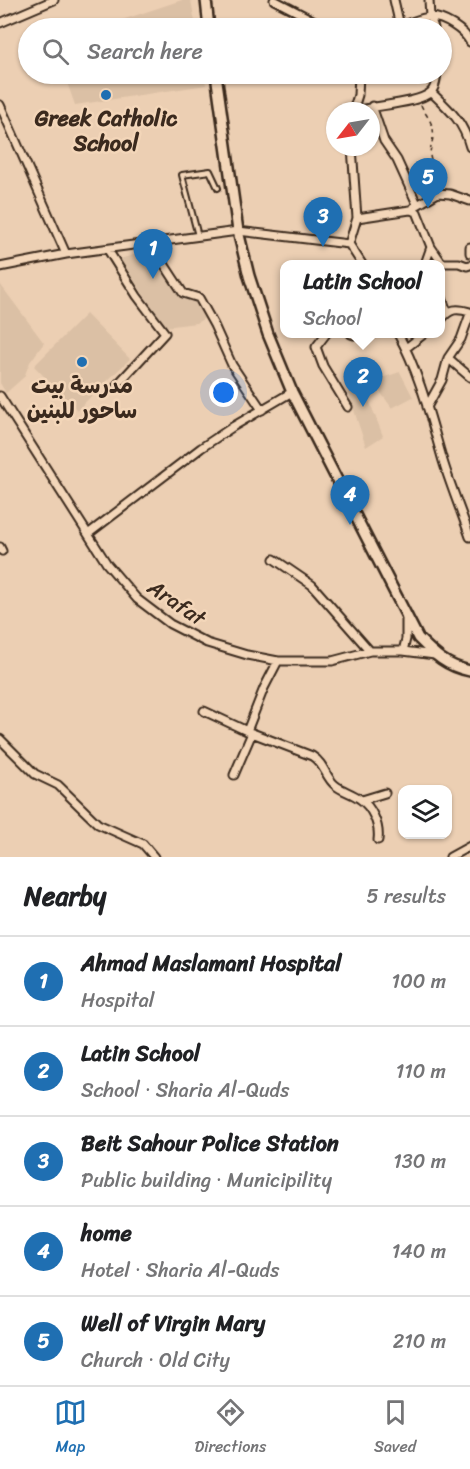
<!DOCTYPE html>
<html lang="en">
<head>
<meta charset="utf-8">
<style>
	:root { --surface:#fff; --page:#f6f6f6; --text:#202124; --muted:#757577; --line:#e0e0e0; --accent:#1f6fb2 }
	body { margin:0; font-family:Sriracha,"Playpen Sans Arabic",sans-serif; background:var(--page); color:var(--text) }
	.controls { position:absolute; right:18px; bottom:18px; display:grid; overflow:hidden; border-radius:12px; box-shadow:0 2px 4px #0004 }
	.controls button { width:54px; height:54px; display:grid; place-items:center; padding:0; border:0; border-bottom:2px solid var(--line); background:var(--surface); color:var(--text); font:30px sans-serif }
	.compass { position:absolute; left:326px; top:102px; width:54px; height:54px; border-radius:50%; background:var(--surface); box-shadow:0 2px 4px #0004; rotate:239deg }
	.you { position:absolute; left:224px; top:393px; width:21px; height:21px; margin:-15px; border:4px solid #fff; border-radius:50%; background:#1a73e8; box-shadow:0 0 0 9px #1a73e833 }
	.badge { display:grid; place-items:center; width:39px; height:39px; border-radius:50%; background:var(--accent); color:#fff; font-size:20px; font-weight:700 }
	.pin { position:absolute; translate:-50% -50px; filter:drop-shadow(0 2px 3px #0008) }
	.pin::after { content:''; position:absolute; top:32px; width:21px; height:18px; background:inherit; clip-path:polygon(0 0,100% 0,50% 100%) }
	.popup { position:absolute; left:280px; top:260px; width:165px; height:78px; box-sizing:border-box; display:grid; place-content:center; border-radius:12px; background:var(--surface); filter:drop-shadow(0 2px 4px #0005); font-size:20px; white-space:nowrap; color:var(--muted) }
	.popup b { font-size:22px; color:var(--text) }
	.popup::after { content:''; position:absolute; left:50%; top:100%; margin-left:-12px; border:12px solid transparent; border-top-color:var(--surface) }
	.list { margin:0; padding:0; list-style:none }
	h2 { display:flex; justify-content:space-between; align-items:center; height:78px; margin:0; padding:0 24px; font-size:26px }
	h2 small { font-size:20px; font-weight:400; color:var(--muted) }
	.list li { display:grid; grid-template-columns:39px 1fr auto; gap:18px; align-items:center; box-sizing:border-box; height:90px; padding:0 24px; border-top:2px solid var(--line) }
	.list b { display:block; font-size:22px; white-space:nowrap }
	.list p { margin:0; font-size:20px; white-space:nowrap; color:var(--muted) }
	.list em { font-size:20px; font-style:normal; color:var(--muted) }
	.icon { flex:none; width:33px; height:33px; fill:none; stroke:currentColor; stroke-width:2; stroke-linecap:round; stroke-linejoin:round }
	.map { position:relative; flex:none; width:470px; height:857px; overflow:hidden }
	.search { position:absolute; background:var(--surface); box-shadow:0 2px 4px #0004; left:18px; right:18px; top:18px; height:66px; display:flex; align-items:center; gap:15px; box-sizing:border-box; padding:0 21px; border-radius:33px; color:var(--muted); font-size:22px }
	.sheet { height:528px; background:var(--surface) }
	nav { display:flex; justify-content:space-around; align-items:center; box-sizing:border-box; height:84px; border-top:2px solid var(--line); background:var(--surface); font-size:16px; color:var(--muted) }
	nav a { display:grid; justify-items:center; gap:3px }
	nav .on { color:var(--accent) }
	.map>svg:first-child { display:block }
	.built { fill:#dbc0a5 }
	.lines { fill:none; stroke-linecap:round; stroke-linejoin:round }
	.lane-casing { stroke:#3b2a1e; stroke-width:8 }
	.street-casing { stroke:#3b2a1e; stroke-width:11 }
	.secondary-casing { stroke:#3b2a1e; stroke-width:14 }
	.path { stroke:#3b2a1e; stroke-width:1.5; stroke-dasharray:4.5 4.5; stroke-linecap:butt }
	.lane { stroke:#f3d6b9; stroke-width:4 }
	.street { stroke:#f3d6b9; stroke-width:7 }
	.secondary { stroke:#f3d6b9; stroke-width:9 }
	.poi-dot { fill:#1f6fb2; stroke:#f3d6b9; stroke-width:2 }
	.labels { text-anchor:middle; stroke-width:5; stroke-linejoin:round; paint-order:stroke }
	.poi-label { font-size:22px; font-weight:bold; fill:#3b2a1e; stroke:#f3d6b9 }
	.street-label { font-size:22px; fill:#3b2a1e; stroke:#f3d6b9 }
</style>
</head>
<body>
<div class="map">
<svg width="470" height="857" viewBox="0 0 470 857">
	<rect width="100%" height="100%" fill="#eccfb3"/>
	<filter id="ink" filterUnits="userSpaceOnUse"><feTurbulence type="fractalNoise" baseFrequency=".0167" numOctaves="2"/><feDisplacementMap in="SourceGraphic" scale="12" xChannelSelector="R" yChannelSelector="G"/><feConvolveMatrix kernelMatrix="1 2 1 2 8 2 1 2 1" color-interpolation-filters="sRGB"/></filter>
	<g filter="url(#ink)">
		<path class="built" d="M182,0H191L196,28H98Z
			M64,74H204L206,85L75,105Z
			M153,249L184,299L198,301L207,317L196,323L165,327L120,259Z
			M0,284L44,343L30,362L24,377L6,393L0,383Z
			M86,314L130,359L77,410L34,366Z
			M400,372L413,397L392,408L378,389L367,395L383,436L366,447L347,389Z"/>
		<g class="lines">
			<g class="lane-casing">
				<path id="lane" d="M198,236L182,175L210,171L218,188"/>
			</g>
			<g class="street-casing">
				<path id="street" d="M274,0L328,28
					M394,0L400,26L403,28
					M429,0L430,17L434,28
					M0,23L54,0
					M397,28C403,25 423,17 430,17C444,17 464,30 470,42
					M431,92C450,110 463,121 470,147
					M0,105L66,254
					M372,106L384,141L397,160L417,204
					M353,111L358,95L359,74
					M356,111C374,105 418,104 431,92C436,87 436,79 437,74
					M414,207L438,193L450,194L470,201
					M357,218L410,210L417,212L431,247L442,263H459L467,266L470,265
					M151,244L183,293L199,298L214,325L232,365L262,410
					M349,244L357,218L352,147
					M349,244L362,264
					M470,247V253
					M108,250L137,296L165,333L117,385
					M425,264L431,247
					M0,267L66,254L238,231L349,244
					M441,295L447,312
					M441,320C450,308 457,308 470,312
					M326,334L316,347L323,366L348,407
					M351,334L354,335L358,334
					M398,334C419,371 431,420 443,461C451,487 461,511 470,537
					M406,348L424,334
					M448,358L461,339L470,314
					M0,396L107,564L137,599L170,624L207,643L247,655L278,661H332L370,651H403L435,655
					M427,407L442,380L448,358L470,377
					M88,534L201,448L234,426L292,392
					M0,547L2,551
					M274,559L312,585L370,651
					M403,651L406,639V617
					M204,711L247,731L312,756C325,764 325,777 335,785C342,791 352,793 360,799C372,807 380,825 378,840
					M247,731L264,688L278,661
					M0,739L35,774L58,785L98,824L143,844L154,857
					M234,775L252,733
					M362,800L385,793
					M450,857L470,846"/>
			</g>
			<g class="secondary-casing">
				<path id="secondary" d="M206,0L209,28
					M216,74L238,231L249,276L268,334L292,392L418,638C435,655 446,666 470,671"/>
			</g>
			<path class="path" d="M421,105C424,112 430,119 432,126C436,135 430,145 430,155C431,167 440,174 439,186"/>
			<use href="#lane" class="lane"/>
			<use href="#street" class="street"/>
			<use href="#secondary" class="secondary"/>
		</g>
	</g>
	<g class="poi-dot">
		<circle cx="106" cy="95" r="6"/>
		<circle cx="82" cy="362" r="6"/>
	</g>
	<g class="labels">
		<g class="poi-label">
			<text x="106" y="126">Greek Catholic<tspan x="106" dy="25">School</tspan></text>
			<text x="82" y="393">مدرسة بيت<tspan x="82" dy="25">ساحور للبنين</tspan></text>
		</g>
		<g class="street-label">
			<text transform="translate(177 602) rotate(34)" y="8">Arafat</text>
		</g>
	</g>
</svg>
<div class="controls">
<button><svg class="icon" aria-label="layers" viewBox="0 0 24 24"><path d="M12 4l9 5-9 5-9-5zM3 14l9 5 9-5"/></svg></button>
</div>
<svg class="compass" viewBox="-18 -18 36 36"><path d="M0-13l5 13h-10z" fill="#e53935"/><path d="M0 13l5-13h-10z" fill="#757577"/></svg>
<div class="you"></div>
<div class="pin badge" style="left:153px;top:279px">1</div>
<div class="pin badge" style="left:363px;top:407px">2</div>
<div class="popup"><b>Latin School</b>School</div>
<div class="pin badge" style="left:323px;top:247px">3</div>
<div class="pin badge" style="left:350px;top:525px">4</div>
<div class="pin badge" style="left:428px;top:208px">5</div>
<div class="search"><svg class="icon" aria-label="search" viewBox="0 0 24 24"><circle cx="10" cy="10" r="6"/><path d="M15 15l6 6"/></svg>Search here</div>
</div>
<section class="sheet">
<h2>Nearby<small>5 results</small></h2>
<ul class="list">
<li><span class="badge">1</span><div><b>Ahmad Maslamani Hospital</b><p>Hospital</p></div><em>100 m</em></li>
<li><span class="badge">2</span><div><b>Latin School</b><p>School · Sharia Al-Quds</p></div><em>110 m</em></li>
<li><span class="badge">3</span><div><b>Beit Sahour Police Station</b><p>Public building · Municipility</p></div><em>130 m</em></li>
<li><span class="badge">4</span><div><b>home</b><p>Hotel · Sharia Al-Quds</p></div><em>140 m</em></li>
<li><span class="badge">5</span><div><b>Well of Virgin Mary</b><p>Church · Old City</p></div><em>210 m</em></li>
</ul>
</section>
<nav>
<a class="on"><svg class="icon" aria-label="map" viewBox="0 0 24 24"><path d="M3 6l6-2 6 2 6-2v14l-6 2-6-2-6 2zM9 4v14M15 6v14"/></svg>Map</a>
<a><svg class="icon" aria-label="directions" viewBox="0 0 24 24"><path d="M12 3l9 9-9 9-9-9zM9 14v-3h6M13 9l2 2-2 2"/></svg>Directions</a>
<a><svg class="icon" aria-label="saved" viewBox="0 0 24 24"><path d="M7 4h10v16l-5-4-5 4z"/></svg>Saved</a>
</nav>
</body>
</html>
